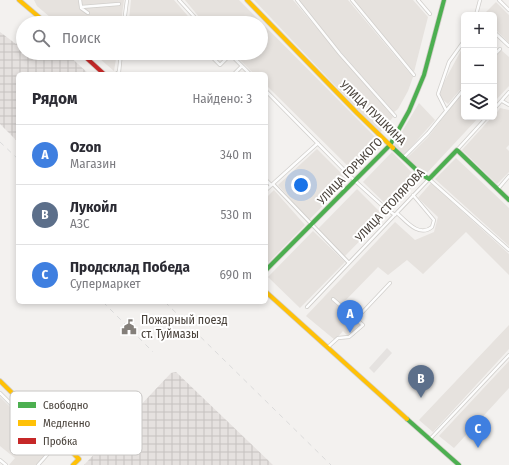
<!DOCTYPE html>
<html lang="ru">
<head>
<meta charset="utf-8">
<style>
	:root { --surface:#fff; --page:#f7f7f7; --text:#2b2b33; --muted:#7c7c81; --line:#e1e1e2; --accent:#d93025 }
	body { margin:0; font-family:"Fira Sans Condensed",sans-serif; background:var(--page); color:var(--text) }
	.controls { position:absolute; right:12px; top:12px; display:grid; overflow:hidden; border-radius:6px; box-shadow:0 2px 6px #0003 }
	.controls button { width:36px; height:36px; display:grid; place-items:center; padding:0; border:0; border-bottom:1px solid var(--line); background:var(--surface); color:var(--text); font:20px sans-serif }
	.you { position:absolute; left:301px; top:185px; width:14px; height:14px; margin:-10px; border:3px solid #fff; border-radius:50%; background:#1a73e8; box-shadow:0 0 0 6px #1a73e833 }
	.badge { display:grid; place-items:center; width:26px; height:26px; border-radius:50%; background:var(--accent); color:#fff; font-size:13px; font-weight:700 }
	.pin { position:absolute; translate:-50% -33px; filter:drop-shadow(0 1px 2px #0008) }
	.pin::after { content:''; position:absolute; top:21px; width:14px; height:12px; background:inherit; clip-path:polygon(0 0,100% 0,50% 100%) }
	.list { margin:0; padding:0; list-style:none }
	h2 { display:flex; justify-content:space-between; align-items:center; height:52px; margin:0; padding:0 16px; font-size:17px }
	h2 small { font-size:13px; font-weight:400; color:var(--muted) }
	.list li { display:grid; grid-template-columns:26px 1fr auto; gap:12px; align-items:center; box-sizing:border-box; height:60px; padding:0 16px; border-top:1px solid var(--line) }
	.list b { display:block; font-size:15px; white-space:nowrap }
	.list p { margin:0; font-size:13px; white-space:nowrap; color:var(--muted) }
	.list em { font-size:13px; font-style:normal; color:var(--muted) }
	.icon { flex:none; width:22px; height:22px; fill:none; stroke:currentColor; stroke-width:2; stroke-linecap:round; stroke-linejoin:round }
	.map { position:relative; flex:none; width:509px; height:465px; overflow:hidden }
	.search { position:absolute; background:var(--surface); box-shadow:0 2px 6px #0003; left:16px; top:16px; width:252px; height:44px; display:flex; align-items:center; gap:10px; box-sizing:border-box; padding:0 14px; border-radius:22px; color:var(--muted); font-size:15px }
	.panel { position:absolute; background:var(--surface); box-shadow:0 2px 6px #0003; left:16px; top:72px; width:252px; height:232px; border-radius:6px }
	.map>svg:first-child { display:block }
	.residential { fill:#e6e2de }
	.industrial { fill:url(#industrial-grid) }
	.parking { fill:#e5e2e0 }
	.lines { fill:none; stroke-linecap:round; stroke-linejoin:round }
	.street-casing { stroke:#d1cfcc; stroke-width:4 }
	.fast-casing { stroke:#d1cdc6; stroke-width:5.5 }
	.slow-casing { stroke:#d1cdc6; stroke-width:5.5 }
	.jam-casing { stroke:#d1cdc6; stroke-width:5.5 }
	.street { stroke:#fdfdfd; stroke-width:2.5 }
	.fast { stroke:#4caf50; stroke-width:4 }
	.slow { stroke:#ffc107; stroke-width:4 }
	.jam { stroke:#c62828; stroke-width:4 }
	.rail { stroke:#dbdbdb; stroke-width:1; stroke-dasharray:5 5; stroke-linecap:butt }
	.labels { text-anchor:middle; stroke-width:4; stroke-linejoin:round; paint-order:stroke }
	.street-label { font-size:12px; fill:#49423b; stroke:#fff }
	.poi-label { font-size:12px; fill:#49423b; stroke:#fff; text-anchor:start }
	.key { fill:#fff; stroke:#c8c6c4; stroke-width:1 }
	.key-label { font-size:11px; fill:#49423b }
</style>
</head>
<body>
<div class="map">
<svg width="509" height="465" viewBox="0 0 509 465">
	<defs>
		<pattern id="industrial-grid" width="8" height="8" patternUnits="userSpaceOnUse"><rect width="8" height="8" fill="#e5e1df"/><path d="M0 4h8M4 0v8" fill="none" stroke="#c6c2c0"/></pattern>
	</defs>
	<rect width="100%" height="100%" fill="#f3f1ef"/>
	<path class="residential" d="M34,0H124L121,23H57L37,6Z
		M131,0H174L194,23H145L140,19H129Z
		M185,0H239L383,145L355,173L266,85V74H254L233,53H261V23H204Z
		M254,0H293L393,117L380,133Z
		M298,0H348L413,77L408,91L398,109L394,112L316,24Z
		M353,0H413L428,17L414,72Z
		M496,2L509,15V43L494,28V15H483Z
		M464,45V85L448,104L437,95Z
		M501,50L509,57V86L494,102V58Z
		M93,53H117L114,71Z
		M464,91V117H479L425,175L407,158L428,137Z
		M419,103L435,120L404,155L394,145Z
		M500,108L509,110V145L506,148L509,151V172L497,184L462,150L492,117H494Z
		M317,149L348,180L309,220L278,185Z
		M392,152L419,180L391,209L363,182Z
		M456,158L509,208V246L435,179Z
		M431,183L509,254V275L466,232L423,274L407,260L388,275L378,267L342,304L362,324L349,337L343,331L335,340L306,316L395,222L415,240L434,232L438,217L418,198Z
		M357,189L384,216L345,256L317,230Z
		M274,190L305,225L266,265V198Z
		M313,231L345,262L300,308L268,277Z
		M509,325V349L433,432L419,420Z
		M509,361V388L454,448L439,436Z
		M0,397L52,448L36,465H9L15,458L0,446Z"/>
	<path class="industrial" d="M0,32L16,44L23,38V53H66L89,74H18V142L0,124Z
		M176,372L273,465H84L171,373Z"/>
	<path class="parking" d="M387,348L392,353L374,373L369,368Z"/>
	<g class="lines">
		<g class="street-casing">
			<path id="street" d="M80,0L81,7L119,4
				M179,0L200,23
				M297,0L340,54L395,116
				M352,0L414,75
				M418,0L430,14
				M499,0L509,10
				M81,8L88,13
				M476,15L480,0
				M124,23L127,0
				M494,32L509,46
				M208,53L220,65L231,54
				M229,53L250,74
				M494,55L500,49
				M116,74L119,72L121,53
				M234,74L242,66
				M266,91L354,180L385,208L395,215
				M502,101L509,105
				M494,109L509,92
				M446,110L438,94L449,62L464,41
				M457,150L487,117
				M404,157L428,133L464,89
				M266,180L271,185
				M273,184L349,263
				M498,189L509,176
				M266,190L318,143
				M397,213C406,221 419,238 432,227L434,220L413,195
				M307,307L429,179L509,250
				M356,319L390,283
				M328,347L338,338L349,337L363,325L333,299
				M0,393L54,447L38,465
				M430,439L509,355
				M0,460L6,465"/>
		</g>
		<g class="fast-casing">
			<path id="fast" d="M393,148L421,174L429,179L457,150L509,200
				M266,270L390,145L409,111L424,75L444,0
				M407,419L459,465"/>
		</g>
		<g class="slow-casing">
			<path id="slow" d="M19,0L46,23
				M247,0L357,113L393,148
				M266,292L407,419
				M0,381L79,459L73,465"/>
		</g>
		<g class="jam-casing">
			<path id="jam" d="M81,53L104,74"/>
		</g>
		<use href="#street" class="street"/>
		<use href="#fast" class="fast"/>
		<use href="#slow" class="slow"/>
		<use href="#jam" class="jam"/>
		<path class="rail" d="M0,142L18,159
			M103,302L153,352
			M165,302L331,465"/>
	</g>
	<defs>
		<g id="civic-bare" transform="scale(1.2)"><path d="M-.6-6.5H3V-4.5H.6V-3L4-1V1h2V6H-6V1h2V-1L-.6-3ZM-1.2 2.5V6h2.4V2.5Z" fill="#847f7a" stroke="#fff" stroke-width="2.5" paint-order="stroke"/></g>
	</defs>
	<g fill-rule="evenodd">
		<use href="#civic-bare" x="129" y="327"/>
	</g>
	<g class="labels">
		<g class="street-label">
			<text transform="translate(373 113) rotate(44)" y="4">УЛИЦА ПУШКИНА</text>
			<text transform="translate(350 171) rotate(-46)" y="4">УЛИЦА ГОРЬКОГО</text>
			<text transform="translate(390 205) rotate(-47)" y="4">УЛИЦА СТОЛЯРОВА</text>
		</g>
		<g class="poi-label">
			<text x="141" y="324">Пожарный поезд<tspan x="141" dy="14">ст. Туймазы</tspan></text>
		</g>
	</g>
	<rect x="10" y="391" width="132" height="64" rx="6" class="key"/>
	<rect x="18" y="402" width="18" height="6" fill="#4caf50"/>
	<rect x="18" y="420" width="18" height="6" fill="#ffc107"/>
	<rect x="18" y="438" width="18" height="6" fill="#c62828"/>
	<g class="key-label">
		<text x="43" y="409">Свободно</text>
		<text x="43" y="427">Медленно</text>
		<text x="43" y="445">Пробка</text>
	</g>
</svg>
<div class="controls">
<button>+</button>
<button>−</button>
<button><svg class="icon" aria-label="layers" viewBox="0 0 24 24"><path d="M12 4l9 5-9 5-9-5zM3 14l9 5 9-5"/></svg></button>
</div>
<div class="you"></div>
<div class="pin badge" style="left:350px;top:333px;background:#3f7fe0">A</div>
<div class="pin badge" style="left:421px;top:398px;background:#5c6f8a">B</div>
<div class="pin badge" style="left:478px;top:448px;background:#3f7fe0">C</div>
<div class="search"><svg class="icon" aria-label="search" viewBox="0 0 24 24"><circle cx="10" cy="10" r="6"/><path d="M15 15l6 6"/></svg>Поиск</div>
<section class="panel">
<h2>Рядом<small>Найдено: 3</small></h2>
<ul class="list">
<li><span class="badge" style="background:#3f7fe0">A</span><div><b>Ozon</b><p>Магазин</p></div><em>340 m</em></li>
<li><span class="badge" style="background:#5c6f8a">B</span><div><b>Лукойл</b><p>АЗС</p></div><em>530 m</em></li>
<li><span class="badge" style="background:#3f7fe0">C</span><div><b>Продсклад Победа</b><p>Супермаркет</p></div><em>690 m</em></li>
</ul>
</section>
</div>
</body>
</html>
